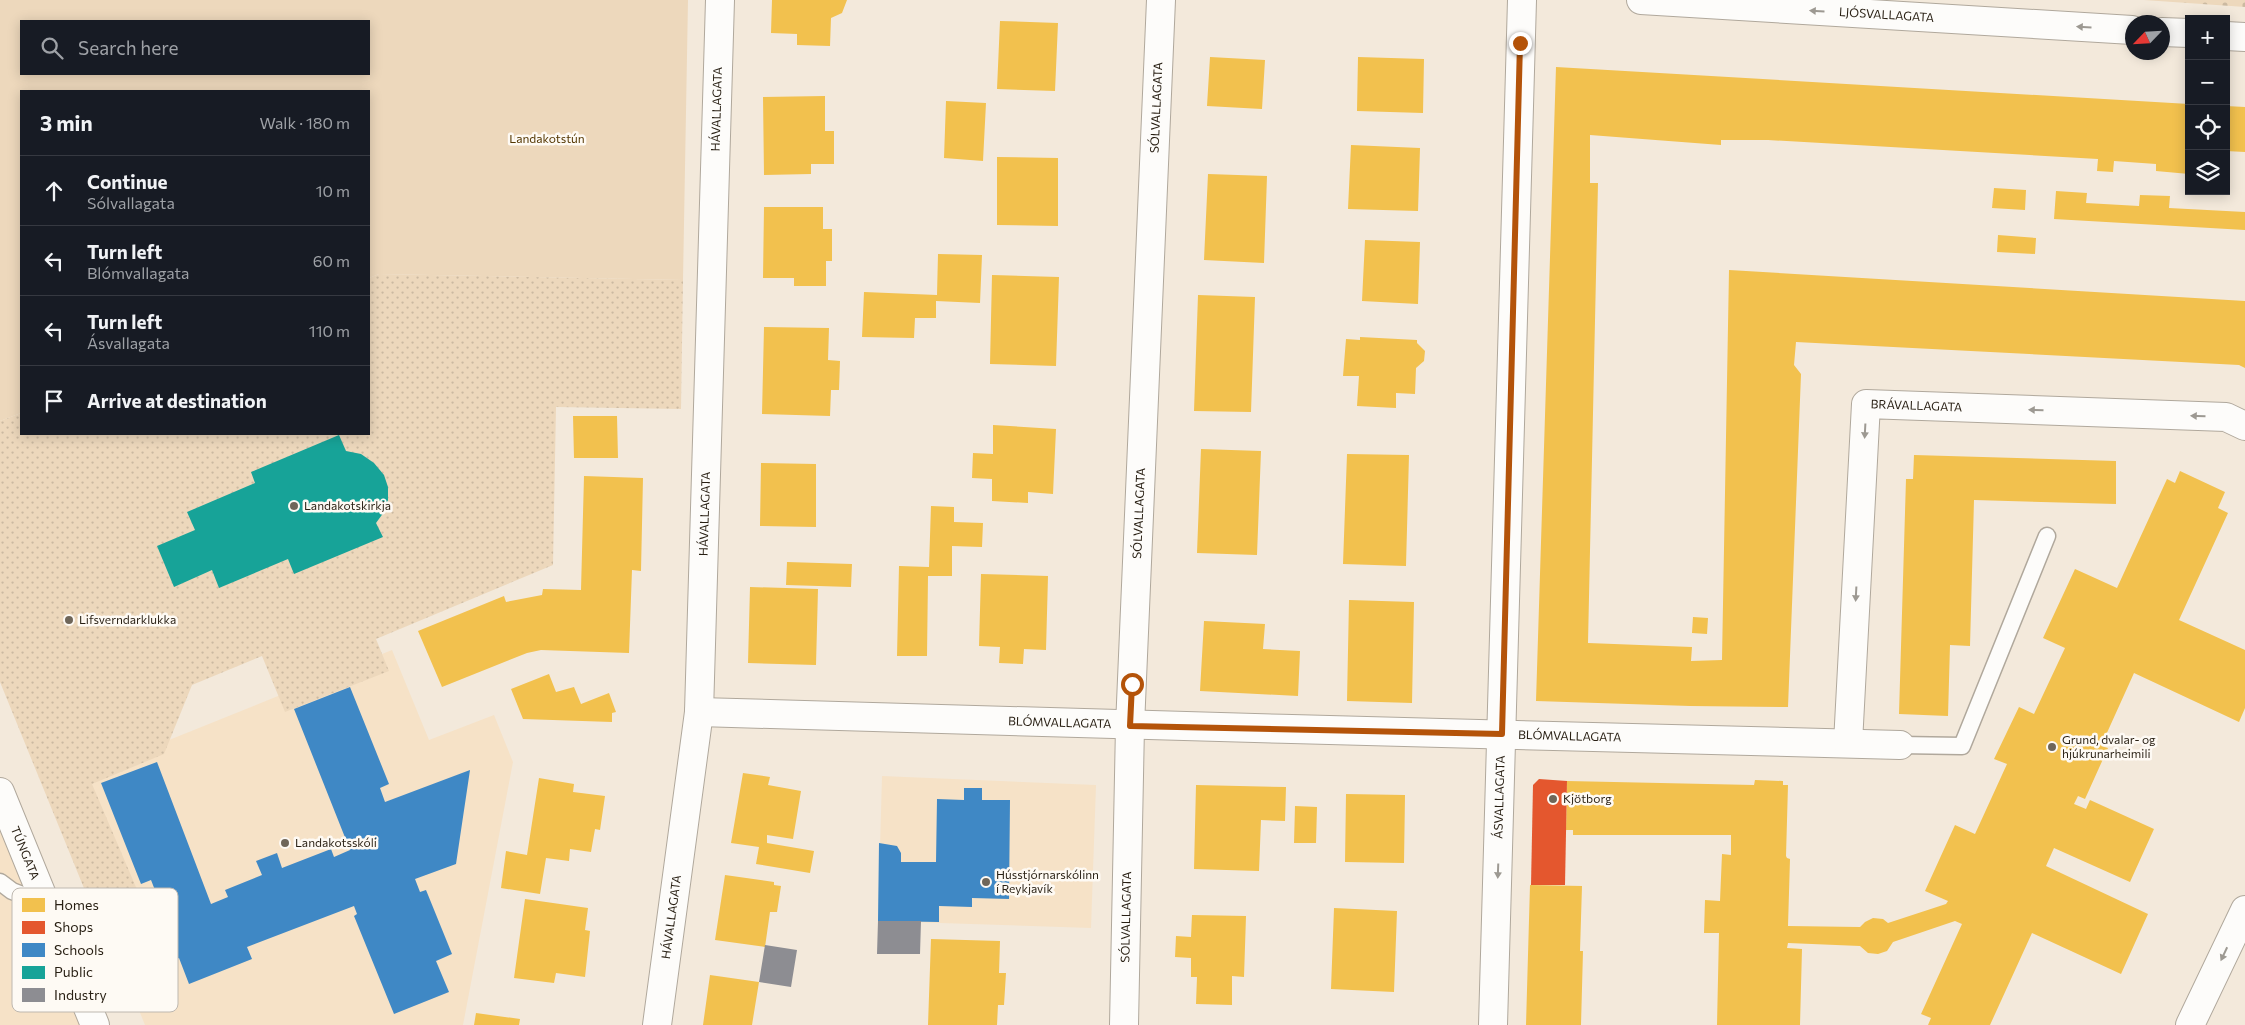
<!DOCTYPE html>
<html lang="en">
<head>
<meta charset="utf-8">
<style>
	:root { --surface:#171b24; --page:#20242c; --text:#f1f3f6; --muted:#9ea1a6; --line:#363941 }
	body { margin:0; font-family:Commissioner,sans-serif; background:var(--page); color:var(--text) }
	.controls { position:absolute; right:15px; top:15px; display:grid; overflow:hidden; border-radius:0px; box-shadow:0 2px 12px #0003 }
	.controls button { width:45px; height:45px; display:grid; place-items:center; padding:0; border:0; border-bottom:1px solid var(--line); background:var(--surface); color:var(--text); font:25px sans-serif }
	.compass { position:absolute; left:2125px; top:15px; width:45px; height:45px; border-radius:50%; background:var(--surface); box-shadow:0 2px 12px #0003; rotate:245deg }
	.stop { position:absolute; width:15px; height:15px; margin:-11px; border:4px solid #b45309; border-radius:50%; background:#fff }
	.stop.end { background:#b45309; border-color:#fff; box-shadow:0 1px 5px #0008 }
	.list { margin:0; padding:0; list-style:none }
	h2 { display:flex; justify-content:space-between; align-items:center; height:65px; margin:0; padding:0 20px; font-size:21px }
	h2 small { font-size:16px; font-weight:400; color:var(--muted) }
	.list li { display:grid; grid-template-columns:32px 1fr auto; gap:15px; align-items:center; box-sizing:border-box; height:70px; padding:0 20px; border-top:1px solid var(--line) }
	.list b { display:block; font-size:19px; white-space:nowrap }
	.list p { margin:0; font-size:16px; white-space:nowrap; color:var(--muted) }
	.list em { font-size:16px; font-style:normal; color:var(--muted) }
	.icon { flex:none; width:28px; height:28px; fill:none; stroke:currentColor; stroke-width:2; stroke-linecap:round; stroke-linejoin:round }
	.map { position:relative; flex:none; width:2245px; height:1025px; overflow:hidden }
	.search { position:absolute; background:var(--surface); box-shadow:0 2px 12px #0003; left:20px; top:20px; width:350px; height:55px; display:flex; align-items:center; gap:12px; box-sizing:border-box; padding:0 18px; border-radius:0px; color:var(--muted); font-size:19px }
	.panel { position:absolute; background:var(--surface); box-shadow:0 2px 12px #0003; left:20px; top:90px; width:350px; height:345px; border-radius:0px }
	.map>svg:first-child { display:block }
	.built { fill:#f6e2c7 }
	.grass { fill:url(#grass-dots) }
	.cemetery { fill:url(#cemetery-stones) }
	.park { fill:#edd8bc; fill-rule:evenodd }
	.homes { fill:#f2c14e }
	.shops { fill:#e4572e }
	.schools { fill:#3f88c5 }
	.public { fill:#17a398 }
	.industry { fill:#8d8d92 }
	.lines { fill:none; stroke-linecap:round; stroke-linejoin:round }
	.service-casing { stroke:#b0a89c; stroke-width:19 }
	.minor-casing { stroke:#b0a89c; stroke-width:30 }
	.tertiary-casing { stroke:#b0a89c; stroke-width:30 }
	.primary-casing { stroke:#b0a89c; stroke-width:30 }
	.service { stroke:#fdfcfa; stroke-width:16 }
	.minor { stroke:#fdfcfa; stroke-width:28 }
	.tertiary { stroke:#fdfcfa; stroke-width:28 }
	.primary { stroke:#fdfcfa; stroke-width:28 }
	.oneway { fill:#9d9992 }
	.route { stroke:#b45309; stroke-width:6 }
	.poi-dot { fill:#6f6659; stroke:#fefaf4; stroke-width:2 }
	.labels { text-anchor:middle; stroke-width:5; stroke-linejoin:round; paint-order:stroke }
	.street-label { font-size:12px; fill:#281f13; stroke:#fefaf4 }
	.park-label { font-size:12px; fill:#533600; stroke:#fefaf4 }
	.poi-label { font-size:12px; fill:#281f13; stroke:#fefaf4; text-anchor:start }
	.key { fill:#fefaf4; stroke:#beb8b0; stroke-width:1 }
	.key-label { font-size:14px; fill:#281f13 }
</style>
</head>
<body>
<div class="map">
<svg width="2245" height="1025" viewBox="0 0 2245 1025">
	<defs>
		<pattern id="grass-dots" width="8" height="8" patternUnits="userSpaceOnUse" patternTransform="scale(1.25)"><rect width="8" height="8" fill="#edd8bc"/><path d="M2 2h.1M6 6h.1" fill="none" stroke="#cbb9a1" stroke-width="1.8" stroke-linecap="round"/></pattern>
		<pattern id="cemetery-stones" width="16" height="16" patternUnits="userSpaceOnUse" patternTransform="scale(1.25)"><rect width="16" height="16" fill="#edd8bc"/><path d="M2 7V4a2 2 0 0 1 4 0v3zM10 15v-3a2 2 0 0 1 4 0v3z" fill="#cbb9a1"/></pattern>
	</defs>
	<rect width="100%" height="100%" fill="#f3e9db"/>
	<path class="built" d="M392,650L429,740L494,715L513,762L463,1025H145L50,788Z
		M882,776L1096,785L1091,928L878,921Z
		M0,814L87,1025H0Z"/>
	<path class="grass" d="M379,274L683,280L681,409L556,407L553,565L376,639L389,671L285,712L262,656L192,685L164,754L92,784L144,906L99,925L0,682V421L21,413V434H369V278Z"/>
	<path class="cemetery" d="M2144,0H2245V7Z"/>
	<path class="park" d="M0,0H688L683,280L379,274L369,278V91H21V413L0,421ZM21,21H369V74H21Z"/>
	<path class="homes" d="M772,0H847L842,13L831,18L830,46L797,45V34L771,33Z
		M1000,21L1058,23L1055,91L997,89Z
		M1210,57L1265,60L1262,109L1207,106Z
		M1358,57L1424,59L1423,113L1357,111Z
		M1556,67L2189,104V174L2156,171V164L2114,161L2113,172L2097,171L2098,159L1768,140H1721V145L1590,135V183H1598L1588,643L1692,647L1691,661L1722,660L1729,270L2245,301V368L2239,365L1796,342L1794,365L1801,374L1788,707L1690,706L1536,701Z
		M825,96V131H834V164H811V174L764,175L763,97Z
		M946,101L986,103L983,161L944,158Z
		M2226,106L2245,107V152L2226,151Z
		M1351,145L1420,148L1418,211L1348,209Z
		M997,157L1058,158V226L997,225Z
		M1208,174L1267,176L1264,263L1204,260Z
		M1994,188L2026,190L2025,210L1992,208Z
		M2056,191L2087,193L2086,203L2139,206L2140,195L2170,196L2169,208L2245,212V230L2054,219Z
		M764,207H823V229H832V261H826V286H794V278H763Z
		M1998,235L2036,238L2035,254L1997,252Z
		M1365,240L1420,242L1418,304L1362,301Z
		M938,254L982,255L980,303L936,301V318H915L914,338L862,337L864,292L937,295Z
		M992,275L1059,277L1056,366L990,364Z
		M1198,295L1255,297L1251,412L1194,411Z
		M764,327L829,328L828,360L840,361L839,390H831L830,416L762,414Z
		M1360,337L1417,340V343L1425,351L1424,361L1416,368L1415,394L1396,393V408L1357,406L1359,376H1343L1346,339L1360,340Z
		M573,416H617L618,458H574Z
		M993,425L1056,429L1053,494L1028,492V503L992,501V479L972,478L973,453L993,454Z
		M1201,449L1261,451L1257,555L1197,553Z
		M1347,454L1409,455L1406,566L1343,564Z
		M1914,455L2116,461V504L1974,500L1970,646L1950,645L1948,716L1899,714L1906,479H1913Z
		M761,463L816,464V527L760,526Z
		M2180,471L2225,492L2218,508L2228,513L2179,620L2245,650V708L2239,722L2134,673L2101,746L2108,748L2085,799L2078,796L2074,804L2086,809L2090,800L2154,829L2130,882L2054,848L2046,866L2148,914L2121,974L2032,933L1990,1025H1928L1931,1018L1921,1014L1962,924L1955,921L1893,942L1887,951L1878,954L1868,953L1860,946L1788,943L1787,948L1802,949L1800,1025H1717L1719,933H1704L1705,900L1720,901L1722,854L1731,855V835H1573V830H1566L1567,781L1754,785L1755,780L1783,781V785H1788L1786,856L1787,858L1790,859L1788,926L1860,927L1865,922L1873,918L1883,919L1888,923L1946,904L1948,901L1925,891L1955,825L1975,834L2007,764L1994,759L2019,707L2034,714L2065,648L2043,638L2075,569L2117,588L2167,479L2175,483Z
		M584,476L643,478L641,571L632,570L629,653L541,650L527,653L442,687L418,631L504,596L506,602L542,595L543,589L581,590Z
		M931,506L954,507V522L983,523L982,547L952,546V576H928L927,656H897L899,566L929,567Z
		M787,562L852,564L851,587L786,585Z
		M981,574L1048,576L1046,650L1024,649L1023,664L999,663L1000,647L979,646Z
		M750,587L818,589L816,665L748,663Z
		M1349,600L1414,602L1412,703L1347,701Z
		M1693,617L1708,618L1707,634L1692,633Z
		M1204,621L1265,624L1263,649L1300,651L1298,696L1200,691Z
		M549,674L556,692L574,687L581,704L609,693L616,712L612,713V722L523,719L511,689Z
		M743,773L770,777L768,785L801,791L793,839L767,835V843L814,851L810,873L756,864L759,847L731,843Z
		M539,778L574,784L573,792L605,796L600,830L595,829L591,852L570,849L569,861L546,858L540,894L501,888L506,851L527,855Z
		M1196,785L1286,787L1285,821L1261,820L1259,871L1194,869Z
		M1346,794L1405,795L1404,863L1345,862Z
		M1295,806L1317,807L1316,843H1294Z
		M725,875L774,882V885L781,886L777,912H770L765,947L715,940Z
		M1530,885L1582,886L1580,951H1583L1581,1025H1526Z
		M525,899L588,908L585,930L590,931L585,977L556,973L554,983L514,978Z
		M1334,908L1397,911L1394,992L1331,989Z
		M1192,915L1246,916L1244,977L1232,976V1005L1196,1004L1197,977H1191V958L1175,957L1176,936L1191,937Z
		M931,939L1000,941L999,973H1006L1004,1005H998L997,1025H928Z
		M710,975L759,982L752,1025H703Z
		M476,1013L520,1019L519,1025H474Z"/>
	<path class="shops" d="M1539,779L1567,781L1565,885H1531L1533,785Z"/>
	<path class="schools" d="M350,687L389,784L380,788L385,802L470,770L456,864L415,879L420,892L426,890L452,954L436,961L449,992L394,1014L354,916L357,914L354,906L247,947L252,959L189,984L179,958L138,974L121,930L164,913L151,880L141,884L101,783L157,762L211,904L228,897L225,890L262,875L256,861L277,853L282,868L331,849L334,857L350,850L294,709Z
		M964,788H982V800H1010L1009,899L972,898V907L939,906V922L878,921L879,843L897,846L901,853V862H936L937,799L964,800Z"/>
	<path class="public" d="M339,435L346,451L361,454L374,463L384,475L388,487V500L384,512L376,523L383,537L294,574L288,559L219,588L212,570L174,587L157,546L195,530L187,512L255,483L251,472Z"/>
	<path class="industry" d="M878,921H921L920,954H877Z
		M765,945L797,950L791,987L759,982Z"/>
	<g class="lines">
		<g class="service-casing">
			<path id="service" d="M1900,745L1962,746L2047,536
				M0,882L12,891L46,904"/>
		</g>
		<g class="minor-casing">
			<g id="minor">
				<path id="s1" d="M1641,0L2132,30"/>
				<path d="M2162,32L2189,33"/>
				<path d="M2226,36L2245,37"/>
				<path id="s2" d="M699,712C1099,725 1500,734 1900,745"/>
				<path id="s3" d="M1848,743L1866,404L2226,417L2245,426"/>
				<path id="s4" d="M657,1025L699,712L720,0"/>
				<path id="s5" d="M1124,1025L1130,726L1161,0"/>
				<path id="s6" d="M1493,1025L1522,0"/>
			</g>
		</g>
		<g class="tertiary-casing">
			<g id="tertiary">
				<path id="s7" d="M0,792L95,1025"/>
			</g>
		</g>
		<g class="primary-casing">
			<path id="primary" d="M2190,1025L2245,910"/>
		</g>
		<use href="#service" class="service"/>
		<use href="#minor" class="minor"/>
		<use href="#tertiary" class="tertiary"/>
		<use href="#primary" class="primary"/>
	</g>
	<defs><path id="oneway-solid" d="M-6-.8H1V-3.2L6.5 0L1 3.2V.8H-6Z" transform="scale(1.25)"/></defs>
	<g class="oneway">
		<use href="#oneway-solid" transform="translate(1817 11) rotate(-177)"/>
		<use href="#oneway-solid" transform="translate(2084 27) rotate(-177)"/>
		<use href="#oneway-solid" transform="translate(2036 410) rotate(-178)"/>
		<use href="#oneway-solid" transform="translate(2198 416) rotate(-178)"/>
		<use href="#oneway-solid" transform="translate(1865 431) rotate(93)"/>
		<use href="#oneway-solid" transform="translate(1856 594) rotate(93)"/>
		<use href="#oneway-solid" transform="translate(1498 871) rotate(92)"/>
		<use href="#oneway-solid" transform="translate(2224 954) rotate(115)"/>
	</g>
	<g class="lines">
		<path class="route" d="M1132,684L1130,726L1502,734L1520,43"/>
	</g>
	<g class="poi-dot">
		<circle cx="294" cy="506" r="5"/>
		<circle cx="69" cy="620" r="5"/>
		<circle cx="2052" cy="747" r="5"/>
		<circle cx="1553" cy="799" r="5"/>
		<circle cx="285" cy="843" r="5"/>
		<circle cx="986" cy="882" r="5"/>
	</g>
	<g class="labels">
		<g class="street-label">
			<text dy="4" stroke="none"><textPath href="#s1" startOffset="246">LJÓSVALLAGATA</textPath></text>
			<text dy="4" stroke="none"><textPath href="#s5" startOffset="918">SÓLVALLAGATA</textPath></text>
			<text dy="4" stroke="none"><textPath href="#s4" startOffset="919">HÁVALLAGATA</textPath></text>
			<text dy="4" stroke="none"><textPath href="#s3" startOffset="390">BRÁVALLAGATA</textPath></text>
			<text dy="4" stroke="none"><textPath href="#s5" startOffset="512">SÓLVALLAGATA</textPath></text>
			<text dy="4" stroke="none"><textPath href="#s4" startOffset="514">HÁVALLAGATA</textPath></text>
			<text dy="4" stroke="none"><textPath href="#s2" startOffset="361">BLÓMVALLAGATA</textPath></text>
			<text dy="4" stroke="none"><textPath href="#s2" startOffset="871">BLÓMVALLAGATA</textPath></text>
			<text dy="4" stroke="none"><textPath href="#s6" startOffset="228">ÁSVALLAGATA</textPath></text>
			<text dy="4" stroke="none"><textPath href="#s7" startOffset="66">TÚNGATA</textPath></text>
			<text dy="4" stroke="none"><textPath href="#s4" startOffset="109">HÁVALLAGATA</textPath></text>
			<text dy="4" stroke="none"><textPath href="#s5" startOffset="108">SÓLVALLAGATA</textPath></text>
		</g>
		<g class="park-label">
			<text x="547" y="143">Landakotstún</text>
		</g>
		<g class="poi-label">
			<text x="304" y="510">Landakotskirkja</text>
			<text x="79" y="624">Lifsverndarklukka</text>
			<text x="2062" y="744">Grund, dvalar- og<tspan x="2062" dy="14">hjúkrunarheimili</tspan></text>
			<text x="1563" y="803">Kjötborg</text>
			<text x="295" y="847">Landakotsskóli</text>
			<text x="996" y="879">Hússtjórnarskólinn<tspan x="996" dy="14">í Reykjavík</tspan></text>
		</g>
	</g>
	<rect x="12" y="888" width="166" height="124" rx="8" class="key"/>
	<rect x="22" y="898" width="23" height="14" fill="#f2c14e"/>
	<rect x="22" y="921" width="23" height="13" fill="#e4572e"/>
	<rect x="22" y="943" width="23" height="14" fill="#3f88c5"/>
	<rect x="22" y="966" width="23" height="13" fill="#17a398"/>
	<rect x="22" y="988" width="23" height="14" fill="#8d8d92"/>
	<g class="key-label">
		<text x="54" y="910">Homes</text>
		<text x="54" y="932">Shops</text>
		<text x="54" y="955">Schools</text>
		<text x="54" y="977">Public</text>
		<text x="54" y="1000">Industry</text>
	</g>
</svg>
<div class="controls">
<button>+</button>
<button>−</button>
<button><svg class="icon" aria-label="locate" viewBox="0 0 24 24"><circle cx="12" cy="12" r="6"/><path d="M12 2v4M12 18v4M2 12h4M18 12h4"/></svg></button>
<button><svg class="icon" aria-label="layers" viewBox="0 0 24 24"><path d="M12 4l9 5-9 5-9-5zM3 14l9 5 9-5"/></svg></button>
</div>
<svg class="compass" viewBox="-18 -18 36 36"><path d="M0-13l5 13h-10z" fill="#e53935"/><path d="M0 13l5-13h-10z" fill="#9ea1a6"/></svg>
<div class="stop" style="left:1132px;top:684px"></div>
<div class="stop end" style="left:1520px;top:43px"></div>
<div class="search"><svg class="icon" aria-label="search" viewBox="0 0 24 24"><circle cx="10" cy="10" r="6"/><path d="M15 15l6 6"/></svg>Search here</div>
<section class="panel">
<h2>3 min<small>Walk · 180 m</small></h2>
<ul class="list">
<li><svg class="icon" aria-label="ahead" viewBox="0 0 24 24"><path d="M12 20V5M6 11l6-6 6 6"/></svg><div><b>Continue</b><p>Sólvallagata</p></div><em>10 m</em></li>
<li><svg class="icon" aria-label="left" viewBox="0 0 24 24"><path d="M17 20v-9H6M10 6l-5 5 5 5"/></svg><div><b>Turn left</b><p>Blómvallagata</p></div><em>60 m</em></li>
<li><svg class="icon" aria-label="left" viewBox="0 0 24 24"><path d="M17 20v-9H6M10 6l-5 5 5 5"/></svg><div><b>Turn left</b><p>Ásvallagata</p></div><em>110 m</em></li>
<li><svg class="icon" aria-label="arrive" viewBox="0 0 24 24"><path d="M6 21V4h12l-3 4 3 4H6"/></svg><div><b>Arrive at destination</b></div></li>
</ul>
</section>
</div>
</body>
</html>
